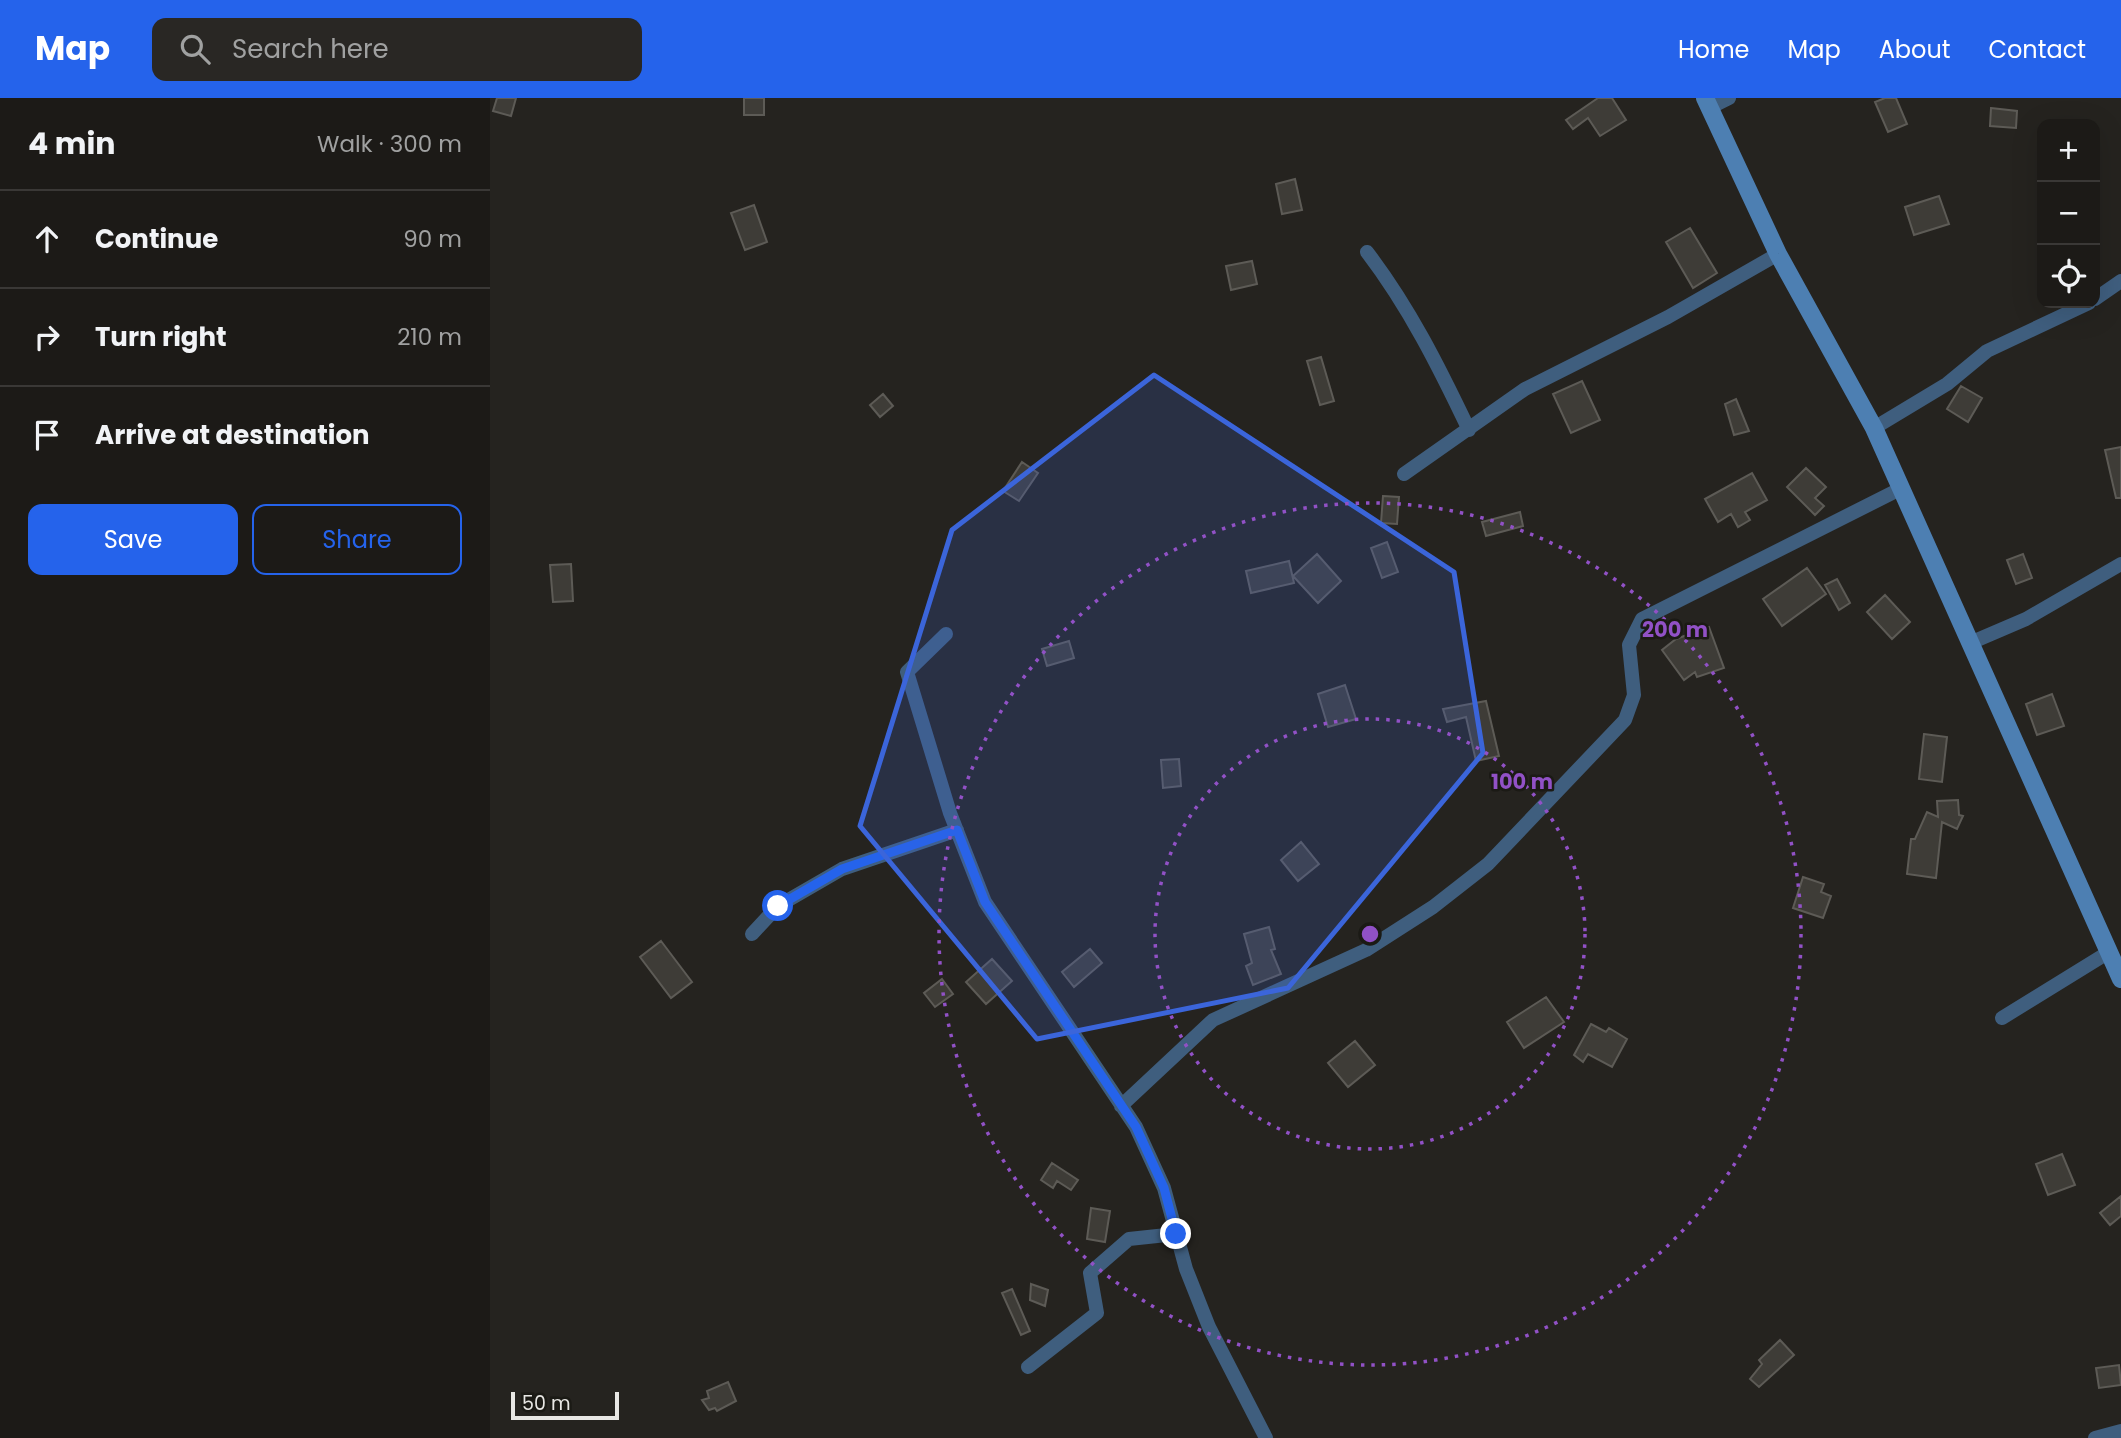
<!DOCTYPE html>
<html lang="en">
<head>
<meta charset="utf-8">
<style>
	:root { --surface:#1c1a17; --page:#292724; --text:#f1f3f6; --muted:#a0a1a1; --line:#3a3836; --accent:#2563eb }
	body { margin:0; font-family:Poppins,sans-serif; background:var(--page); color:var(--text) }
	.controls { position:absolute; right:21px; top:21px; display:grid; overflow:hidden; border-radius:14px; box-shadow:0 7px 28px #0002 }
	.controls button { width:63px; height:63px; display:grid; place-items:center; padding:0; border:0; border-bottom:2px solid var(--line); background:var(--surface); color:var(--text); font:35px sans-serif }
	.scale { position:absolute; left:21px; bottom:18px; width:108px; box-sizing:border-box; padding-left:7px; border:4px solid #e8e7e4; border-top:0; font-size:19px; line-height:24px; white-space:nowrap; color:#e8e7e4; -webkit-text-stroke:5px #1b1a15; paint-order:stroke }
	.stop { position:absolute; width:21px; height:21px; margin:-16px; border:5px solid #2563eb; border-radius:50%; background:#fff }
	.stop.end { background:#2563eb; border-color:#fff; box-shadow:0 2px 7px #0008 }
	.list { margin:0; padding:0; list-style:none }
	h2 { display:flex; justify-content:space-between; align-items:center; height:91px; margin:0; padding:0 28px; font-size:30px }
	h2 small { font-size:23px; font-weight:400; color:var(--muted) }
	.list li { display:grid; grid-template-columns:46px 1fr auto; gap:21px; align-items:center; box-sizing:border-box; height:98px; padding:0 28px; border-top:2px solid var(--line) }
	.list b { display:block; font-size:26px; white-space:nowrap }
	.list em { font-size:23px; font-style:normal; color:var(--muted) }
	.actions { display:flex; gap:14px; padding:21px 28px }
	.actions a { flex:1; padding:16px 0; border:2px solid var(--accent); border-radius:14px; text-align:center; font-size:24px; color:var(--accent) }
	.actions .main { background:var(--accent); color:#fff }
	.icon { flex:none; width:38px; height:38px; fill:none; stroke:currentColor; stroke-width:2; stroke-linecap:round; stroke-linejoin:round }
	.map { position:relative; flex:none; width:1631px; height:1340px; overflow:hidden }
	header { display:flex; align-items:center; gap:42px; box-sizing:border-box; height:98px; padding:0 35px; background:var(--accent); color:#fff }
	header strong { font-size:33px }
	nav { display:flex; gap:38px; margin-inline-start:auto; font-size:24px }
	.search { width:490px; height:63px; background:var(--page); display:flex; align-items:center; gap:18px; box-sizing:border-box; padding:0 24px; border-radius:14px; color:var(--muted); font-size:26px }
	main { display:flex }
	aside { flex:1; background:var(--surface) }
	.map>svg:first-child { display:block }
	.building { fill:#3e3c37; stroke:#5d5b56; stroke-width:2 }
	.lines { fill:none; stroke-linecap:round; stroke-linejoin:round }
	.minor { stroke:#3f5e7e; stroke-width:14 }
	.secondary { stroke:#4d7fb2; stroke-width:18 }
	.route { stroke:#2563eb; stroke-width:9 }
	.marked { fill:#3b65da; fill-opacity:0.2; stroke:#3b65da; stroke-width:5; stroke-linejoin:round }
	.ring { fill:none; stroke:#9151c6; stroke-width:3.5; stroke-dasharray:3.5 7 }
	.centre { fill:#9151c6; stroke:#1b1a15; stroke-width:3.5 }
	.ring-label { font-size:21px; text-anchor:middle; font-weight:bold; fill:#9151c6; stroke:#1b1a15; stroke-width:5; stroke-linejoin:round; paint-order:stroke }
</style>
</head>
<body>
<header>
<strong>Map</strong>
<div class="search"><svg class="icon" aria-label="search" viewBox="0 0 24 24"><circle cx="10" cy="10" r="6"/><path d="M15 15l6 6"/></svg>Search here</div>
<nav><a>Home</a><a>Map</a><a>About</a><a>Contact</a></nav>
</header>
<main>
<aside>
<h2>4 min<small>Walk · 300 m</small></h2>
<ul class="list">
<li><svg class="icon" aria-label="ahead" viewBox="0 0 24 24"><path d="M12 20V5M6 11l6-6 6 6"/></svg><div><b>Continue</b></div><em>90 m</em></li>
<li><svg class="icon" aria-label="right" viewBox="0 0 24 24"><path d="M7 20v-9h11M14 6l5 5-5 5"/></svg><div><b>Turn right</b></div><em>210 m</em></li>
<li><svg class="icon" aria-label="arrive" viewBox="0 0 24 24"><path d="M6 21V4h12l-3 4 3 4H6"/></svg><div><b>Arrive at destination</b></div></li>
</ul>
<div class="actions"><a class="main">Save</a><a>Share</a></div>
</aside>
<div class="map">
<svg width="1631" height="1340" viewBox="0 0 1631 1340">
	<rect width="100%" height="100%" fill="#25231f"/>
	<path class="building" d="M7,0H26L21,18L3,13Z
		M254,0H274V17H254Z
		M1108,0H1122L1136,22L1110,38L1098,20L1083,31L1076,22Z
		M1395,0H1406L1417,26L1398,34L1385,4Z
		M1501,10L1527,13L1526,30L1500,28Z
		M805,81L812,112L792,116L786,86Z
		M1449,98L1459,126L1424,137L1415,109Z
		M264,107L277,144L255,152L241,115Z
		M1200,130L1227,175L1203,190L1176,144Z
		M762,163L767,186L741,192L736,168Z
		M831,259L844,303L830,307L817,263Z
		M1092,283L1110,322L1081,335L1063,296Z
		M1471,288L1492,300L1478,324L1457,311Z
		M393,296L403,308L390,319L380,307Z
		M1246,301L1259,333L1244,337L1235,306Z
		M1631,349V400H1626L1615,352Z
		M532,364L548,375L529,403L513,393Z
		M1316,370L1336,389L1325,400L1334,408L1325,417L1297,389Z
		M1262,375L1277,402L1255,414L1260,422L1248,429L1241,416L1228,424L1215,401Z
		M893,398L909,399L907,426L891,425Z
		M1030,414L1033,428L996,438L992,424Z
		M897,444L908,474L892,480L881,450Z
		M827,456L851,483L828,505L803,478Z
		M1533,456L1542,480L1526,486L1517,462Z
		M799,463L804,485L761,495L756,473Z
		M81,466L83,503L63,504L60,467Z
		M1317,470L1336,496L1292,528L1273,501Z
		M1347,481L1360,505L1349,512L1335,487Z
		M1395,497L1420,524L1402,541L1377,514Z
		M1219,529L1234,570L1207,579L1205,574L1194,582L1172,552L1186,541Z
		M579,543L584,560L557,568L552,551Z
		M855,587L866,621L838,629L828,596Z
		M1562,596L1574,628L1547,637L1536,606Z
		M996,603L1009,658L986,663L976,619L957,624L953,611Z
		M1434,636L1457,639L1452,684L1429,681Z
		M689,661L691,688L673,690L671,662Z
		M1468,702L1469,717L1473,718L1467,731L1452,724L1446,780L1417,776L1421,741H1425L1437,714L1448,719L1447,703Z
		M811,744L829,766L808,783L791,762Z
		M1313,779L1334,786L1331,794L1341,798L1333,820L1303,810Z
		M779,829L785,851L781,852L791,876L763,887L756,868L762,865L754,836Z
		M171,843L202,884L181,900L150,859Z
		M600,851L612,865L584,889L572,874Z
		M502,861L522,883L496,906L476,884Z
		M452,881L463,896L445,909L434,895Z
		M1056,899L1074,924L1034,950L1017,924Z
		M1101,926L1116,934L1119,930L1137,941L1122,969L1098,956L1093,964L1084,957Z
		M865,943L885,967L858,989L838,965Z
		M1572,1056L1585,1087L1558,1097L1546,1066Z
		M562,1065L588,1082L581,1092L567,1083L563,1090L551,1082Z
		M1631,1098V1118L1620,1127L1610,1115Z
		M601,1110L620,1113L615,1144L597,1141Z
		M541,1186L558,1192L555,1208L540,1202Z
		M522,1191L540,1233L531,1237L512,1195Z
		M1290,1242L1304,1257L1269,1289L1260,1281L1272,1266L1269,1262Z
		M1629,1267L1631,1287L1609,1290L1606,1270Z
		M238,1284L246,1303L227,1313L225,1310L219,1312L212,1302L219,1300L217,1293Z"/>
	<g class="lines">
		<path class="minor" d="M1219,10L1239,0
			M877,154C919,209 949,269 979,332
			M1605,201L1631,183
			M1384,330L1457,286L1497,253L1599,205
			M914,376L1035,291L1178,219L1288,156
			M456,536L417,574L460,715L495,804L646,1029L674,1090L696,1171L719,1229L776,1340
			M1480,545L1536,521L1631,466
			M262,836L288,808L352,771L467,732
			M1512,920L1619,854
			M631,1008L723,922L876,852L943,809L998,766L1135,622L1144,597L1139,547L1152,521L1410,391
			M538,1269L607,1215L600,1175L639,1141L686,1136
			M1605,1340L1631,1333"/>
		<path class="secondary" d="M1215,0L1288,156L1384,330L1631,881"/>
	</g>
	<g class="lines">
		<path class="route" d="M288,808L352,771L467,732L495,804L646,1029L674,1090L686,1136"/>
	</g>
	<path class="marked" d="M664,277L964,474L993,655L798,890L547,941L370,728L462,432Z"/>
	<g class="ring">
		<circle cx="880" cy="836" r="215"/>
		<circle cx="880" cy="836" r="431"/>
	</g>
	<circle cx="880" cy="836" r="10" class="centre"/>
	<g class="ring-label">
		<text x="1185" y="539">200 m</text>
		<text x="1032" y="691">100 m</text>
	</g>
</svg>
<div class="controls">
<button>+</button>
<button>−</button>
<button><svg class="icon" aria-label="locate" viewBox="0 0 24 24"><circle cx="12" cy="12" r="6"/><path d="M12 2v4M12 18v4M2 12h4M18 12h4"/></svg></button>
</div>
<div class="scale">50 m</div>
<div class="stop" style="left:288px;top:808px"></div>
<div class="stop end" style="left:686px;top:1136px"></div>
</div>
</main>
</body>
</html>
